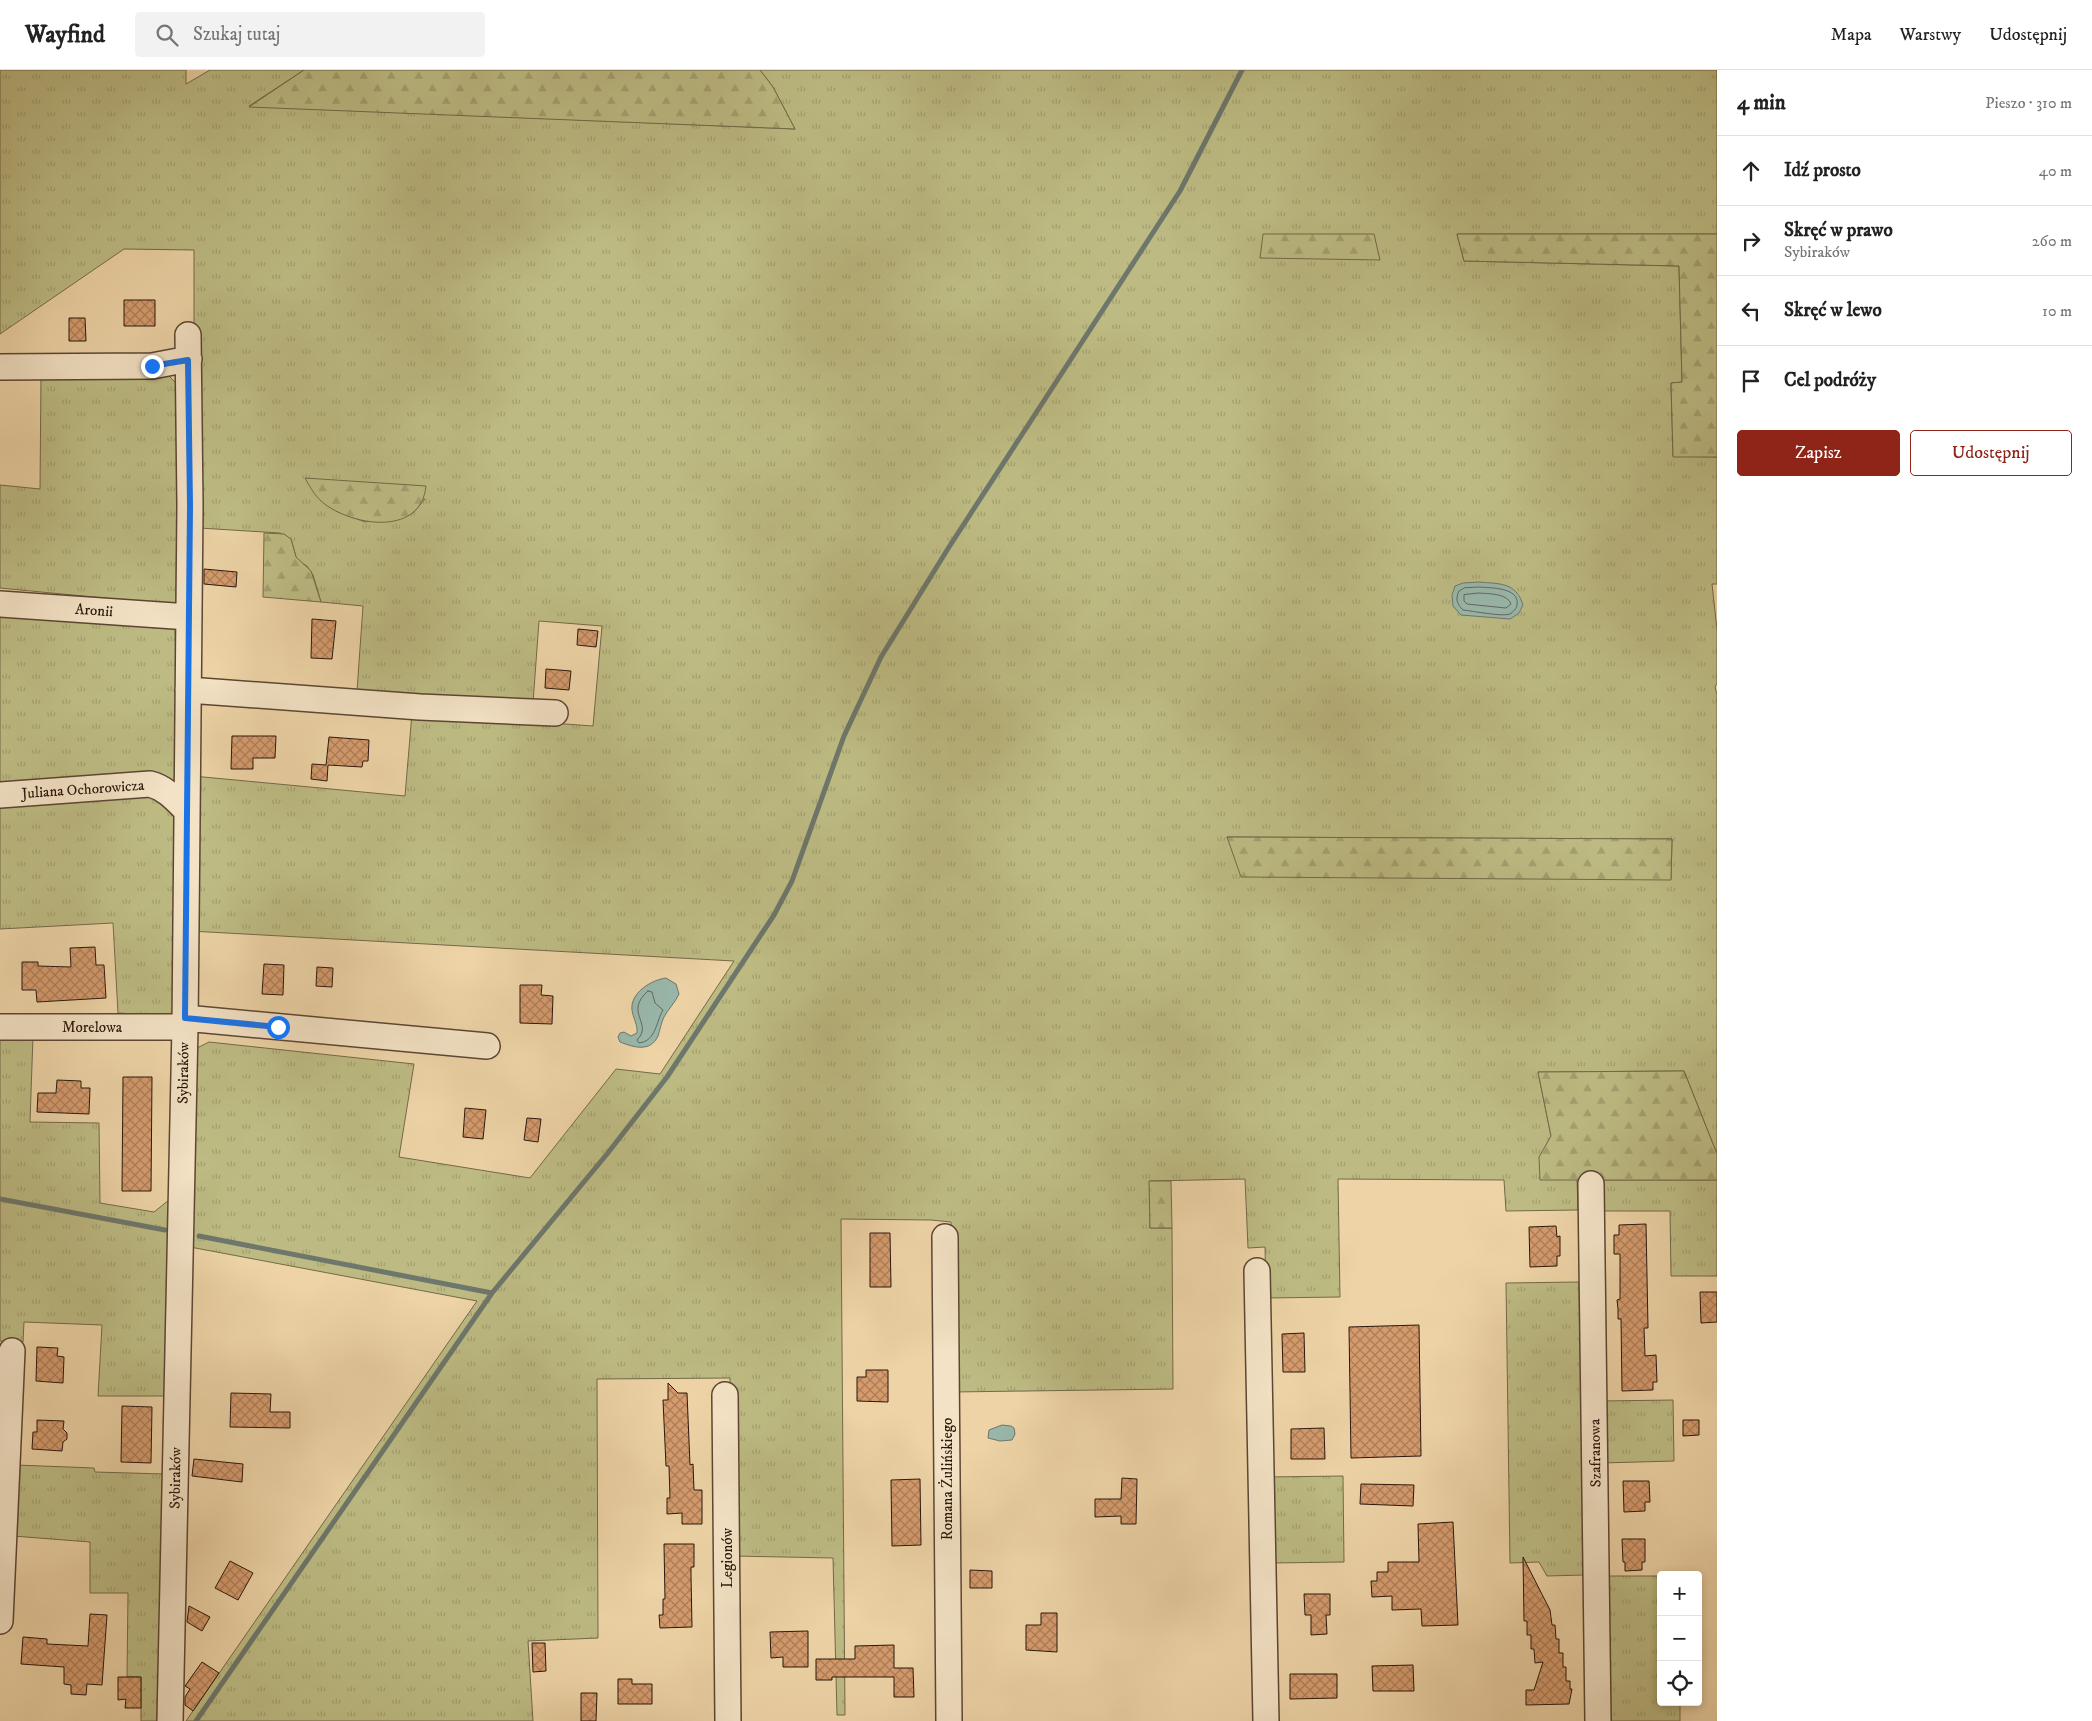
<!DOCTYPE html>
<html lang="pl">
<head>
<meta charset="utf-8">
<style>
	:root { --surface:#fff; --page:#f2f2f2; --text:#222; --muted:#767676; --line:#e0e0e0; --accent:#8f2418 }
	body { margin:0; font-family:"IM FELL DW Pica",serif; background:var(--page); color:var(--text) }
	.controls { position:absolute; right:15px; bottom:15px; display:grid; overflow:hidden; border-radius:5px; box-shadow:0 2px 8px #0003 }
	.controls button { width:45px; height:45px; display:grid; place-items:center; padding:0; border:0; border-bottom:1px solid var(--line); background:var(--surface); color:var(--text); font:25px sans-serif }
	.stop { position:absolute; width:15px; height:15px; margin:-11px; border:4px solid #1a73e8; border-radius:50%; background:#fff }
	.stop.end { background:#1a73e8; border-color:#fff; box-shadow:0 1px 5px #0008 }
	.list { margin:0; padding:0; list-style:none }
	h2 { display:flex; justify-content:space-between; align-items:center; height:65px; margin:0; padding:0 20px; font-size:21px }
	h2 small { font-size:16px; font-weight:400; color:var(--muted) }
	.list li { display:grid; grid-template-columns:32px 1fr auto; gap:15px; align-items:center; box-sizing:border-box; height:70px; padding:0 20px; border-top:1px solid var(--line) }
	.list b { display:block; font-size:19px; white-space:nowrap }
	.list p { margin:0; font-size:16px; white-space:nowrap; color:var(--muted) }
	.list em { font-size:16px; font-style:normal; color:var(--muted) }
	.actions { display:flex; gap:10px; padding:15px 20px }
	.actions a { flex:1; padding:11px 0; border:1px solid var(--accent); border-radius:5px; text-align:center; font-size:18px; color:var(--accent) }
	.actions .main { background:var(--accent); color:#fff }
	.icon { flex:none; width:28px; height:28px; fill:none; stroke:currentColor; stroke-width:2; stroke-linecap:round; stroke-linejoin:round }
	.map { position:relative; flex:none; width:1717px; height:1651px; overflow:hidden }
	header { display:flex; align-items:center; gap:30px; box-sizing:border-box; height:70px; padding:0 25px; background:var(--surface); border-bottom:1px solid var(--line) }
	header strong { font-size:24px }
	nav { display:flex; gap:28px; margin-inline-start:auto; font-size:18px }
	.search { width:350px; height:45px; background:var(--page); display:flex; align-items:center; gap:12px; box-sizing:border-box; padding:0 18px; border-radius:5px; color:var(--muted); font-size:19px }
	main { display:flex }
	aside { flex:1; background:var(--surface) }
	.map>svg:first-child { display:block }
	.grass { fill:url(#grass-tufts); stroke:#746948; fill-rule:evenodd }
	.forest { fill:url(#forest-firs); stroke:#746948 }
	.water { fill:#99b7aa; stroke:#6d776b }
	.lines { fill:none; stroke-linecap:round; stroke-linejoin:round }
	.shore { stroke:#62675c; stroke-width:1 }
	.stream { stroke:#6d776b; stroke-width:5 }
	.building { fill:url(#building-cross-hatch); stroke:#2b170d }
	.minor-casing { stroke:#5c4633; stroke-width:28 }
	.minor { stroke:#f3e2c5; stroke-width:25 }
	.route { stroke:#1a73e8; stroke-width:6 }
	.labels { text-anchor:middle; stroke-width:4; stroke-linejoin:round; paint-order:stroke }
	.street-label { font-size:15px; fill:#2b170d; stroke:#f3e2c5 }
</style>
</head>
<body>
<header>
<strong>Wayfind</strong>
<div class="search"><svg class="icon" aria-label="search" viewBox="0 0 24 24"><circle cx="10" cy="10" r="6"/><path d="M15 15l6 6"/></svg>Szukaj tutaj</div>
<nav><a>Mapa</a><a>Warstwy</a><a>Udostępnij</a></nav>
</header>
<main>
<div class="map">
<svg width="1717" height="1651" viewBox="0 0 1717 1651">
	<defs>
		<pattern id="grass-tufts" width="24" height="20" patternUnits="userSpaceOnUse" patternTransform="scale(1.25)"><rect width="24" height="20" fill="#bdbb83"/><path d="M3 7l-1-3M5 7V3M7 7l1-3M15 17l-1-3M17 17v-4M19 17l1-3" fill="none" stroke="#a3a070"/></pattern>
		<pattern id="forest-firs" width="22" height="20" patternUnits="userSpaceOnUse" patternTransform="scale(1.25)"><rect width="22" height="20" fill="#bdbb83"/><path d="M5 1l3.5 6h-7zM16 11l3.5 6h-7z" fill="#a3a070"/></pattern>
		<pattern id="building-cross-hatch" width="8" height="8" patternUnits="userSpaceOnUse" patternTransform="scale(1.25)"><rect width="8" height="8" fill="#d59b6d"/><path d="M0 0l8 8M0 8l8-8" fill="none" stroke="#ad7d58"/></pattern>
	</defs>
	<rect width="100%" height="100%" fill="#edd3a6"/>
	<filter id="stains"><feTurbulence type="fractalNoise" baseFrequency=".004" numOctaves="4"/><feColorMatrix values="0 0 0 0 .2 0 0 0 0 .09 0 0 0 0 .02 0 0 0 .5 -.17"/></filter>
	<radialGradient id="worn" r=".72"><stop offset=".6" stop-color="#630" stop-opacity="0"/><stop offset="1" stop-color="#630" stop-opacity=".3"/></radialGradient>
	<path class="grass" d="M0,0H186V14L210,0H304L249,36L795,59L773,17L760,0H1717V164H1457L1464,191L1679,196L1682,312L1671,313L1673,386L1717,387V514H1712L1717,559V613L1715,617L1717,625V1084L1684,1001L1538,1002L1551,1066L1546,1076L1540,1109H1577L1578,1140L1506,1141L1504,1110L1338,1109L1340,1227L1266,1228L1265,1177L1248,1178L1245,1109L1150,1111V1158H1172L1173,1319L952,1322L951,1152L931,1150L841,1149L845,1645H837L833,1488L733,1486L730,1308L597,1309L598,1568L528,1571L533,1651H186L477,1231L190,1177L193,980L209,972L414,994L399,1087L530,1108L616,999L660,1004L734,891L190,861L193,706L405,726L412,643L593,656L602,556L539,551L533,633L357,621L363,536L321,532L313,505L307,496L300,492L296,487L291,469L280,463L199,458L194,294V180L124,179L0,264ZM425,429L413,443L365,452L336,441ZM1227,767L1672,769L1671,809L1227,768Z
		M166,303L178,315L176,535L0,518V415L40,419L41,306Z
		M0,544L175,559L180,727L0,718Z
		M150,720L183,747L175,946L118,943L113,853L0,859V731Z
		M0,966H33L30,1052L99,1053L100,1133L154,1142L169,1130L165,1326H98L102,1255L24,1252L23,1272L0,1271Z
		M1598,1110H1717V1206H1671L1670,1141H1597Z
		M1579,1212L1584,1505L1547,1506L1539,1492L1510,1493L1506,1213Z
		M1673,1330L1674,1391L1602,1393V1331Z
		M16,1395L94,1398L95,1402L164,1404L160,1651H141V1607H127L128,1523H90V1472L13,1466Z
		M1343,1406L1344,1492L1271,1493L1268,1407Z
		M1603,1506H1661V1632H1680V1651H1608Z"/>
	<path class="forest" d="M304,0H760L773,17L795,59L249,37Z
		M1263,164H1374L1380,190L1260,188Z
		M1457,164H1717V387H1673L1671,313L1682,312L1679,196L1464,191Z
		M305,408L426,416C421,465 357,457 326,435C316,428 311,419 305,408Z
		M264,463L284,464L291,469L296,487L311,501L321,532L263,527Z
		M1227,767L1672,769L1671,810L1241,807Z
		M1684,1001L1717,1084V1110H1540L1539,1087L1551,1066L1538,1002Z
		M1149,1111H1171L1172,1158H1150Z"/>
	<path class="water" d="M1479,512C1500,514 1516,512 1523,535L1519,543L1510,549L1461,545L1453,536L1452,525L1455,516L1463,513Z
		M666,908L676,914L679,924C675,933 668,939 664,947C661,953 660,960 658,966C650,983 633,977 620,972L618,967L620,963L624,962L631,966L637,963C638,955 633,948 632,940C630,923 651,910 666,908Z
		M1002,1355L1011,1356L1014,1358L1015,1364L1012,1370L1000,1371L988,1368L989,1360Z"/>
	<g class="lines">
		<path class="shore" d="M1479,517C1490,518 1520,517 1517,535C1517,538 1513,542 1510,544C1502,547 1473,541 1463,540C1457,534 1455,529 1459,521L1464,518Z
			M1479,523C1489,524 1507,523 1511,534L1506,538L1467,534L1464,531V525Z
			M648,921L652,922L655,933L663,940C656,952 656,971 639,973L637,970C654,953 623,943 648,921Z"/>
		<path class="stream" d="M0,1129L165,1160
			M199,1166L492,1223
			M196,1651L492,1223L607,1084L667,1007L774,845L792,811L844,666L881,587L949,477L1180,121L1242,0"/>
	</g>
	<path class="building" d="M124,230H155V256H124Z
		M69,248H85L86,271H69Z
		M204,499L237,502L236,517L204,514Z
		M312,549L336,551L332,589L311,588Z
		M578,559L598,561L596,577L577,575Z
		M546,599L571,601L569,620L545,618Z
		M232,666H276L275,688H253V699H231Z
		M329,667L369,670L368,691H363L362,697L328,695L327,711L311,709L312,694L326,695Z
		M95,877L96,895H104L106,928L37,932L36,920H22V892H38V896L71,897L70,878Z
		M264,894L284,895L283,925L262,924Z
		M317,897L333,898L332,917L316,916Z
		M520,915H542L541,925L553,926L552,954L520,953Z
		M123,1007H152L151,1121H122Z
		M57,1010L81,1011V1018H90L89,1044L37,1042L38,1023H56Z
		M465,1038L486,1040L483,1069L463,1067Z
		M527,1048L541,1049L538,1072L524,1070Z
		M1646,1154L1648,1258H1644L1645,1286L1656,1285L1657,1312H1653V1320L1622,1321L1621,1249H1618V1239L1617,1230L1620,1229V1184H1614V1165H1619V1155Z
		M1556,1156L1557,1167L1560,1166V1186H1557V1196L1530,1197L1529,1157Z
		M870,1163H890L891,1217H870Z
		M1700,1222H1717V1252L1701,1253Z
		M1419,1255L1421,1386L1351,1388L1349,1257Z
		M1304,1263L1305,1302H1283L1282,1264Z
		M37,1277L58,1278L57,1286L64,1287L63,1313L36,1311Z
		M866,1300H888V1332L857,1331V1307H866Z
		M668,1313L678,1323H687L690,1395L693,1394L694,1420H702V1454H682V1443L667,1444V1428H670L669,1396H666L663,1330H668Z
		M231,1323L271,1324L270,1342H290V1358L230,1357Z
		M122,1336L152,1337L151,1393L121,1392Z
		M37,1350L64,1351L63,1359L67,1363V1369L63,1372L62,1381L32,1379L33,1362H37Z
		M1683,1350H1699V1365L1683,1366Z
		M1324,1358L1325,1389H1291V1359Z
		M194,1389L243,1394L242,1412L192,1406Z
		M1122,1408L1137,1409L1136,1454H1121V1446L1095,1447V1429H1121Z
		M920,1409L921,1475L892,1476L891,1410Z
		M1623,1411H1649L1650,1432H1645V1441L1624,1442Z
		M1361,1414L1414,1415L1413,1436L1360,1434Z
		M1453,1452L1458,1555L1422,1556L1421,1539L1392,1540V1526L1372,1527L1371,1511H1377V1502H1388V1492H1419L1418,1454Z
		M1622,1469H1645V1492H1642V1500L1625,1501V1492H1623Z
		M664,1474H694V1497H691V1506L692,1557L660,1558L659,1545H663V1529H665Z
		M1523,1487L1550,1540L1552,1555H1555L1556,1569H1559V1583H1563V1597H1566V1611H1570V1619H1572L1569,1634L1526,1635V1620H1534L1543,1592L1535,1593L1534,1579H1531V1565H1527V1551H1524Z
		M230,1491L253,1503L238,1530L215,1518Z
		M970,1500L992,1501V1518H970Z
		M1304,1524H1330V1545H1326L1327,1564L1311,1565V1545H1305Z
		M189,1536L210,1547L202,1561L187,1552Z
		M1041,1543H1057V1582L1026,1580V1555H1041Z
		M90,1544L107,1545L102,1615L87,1614L86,1625L71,1624V1615L64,1614V1597L21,1594L23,1567L47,1569V1574L88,1576Z
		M808,1561V1597H783V1587L771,1588L770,1562Z
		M532,1573H545L546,1601L533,1602Z
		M894,1575V1598H913L914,1627H894V1607H832V1610H816V1589H855V1576Z
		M202,1592L219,1603L193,1641L185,1635V1627L190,1619L185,1616Z
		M1413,1595L1414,1621H1373L1372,1596Z
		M1290,1604H1337V1628L1290,1629Z
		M118,1607H141V1638H125L126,1629L118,1630Z
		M618,1609H632V1614H652V1634H618Z
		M581,1623H597L596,1651H581Z"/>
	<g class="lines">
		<g class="minor-casing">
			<path id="minor" d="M0,297L152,296L189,289
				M0,534L189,547
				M188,620L420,637L555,643
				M0,725L150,714C166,718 176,730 187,741
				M185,948L487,976
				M0,957H185
				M1591,1114L1598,1651
				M945,1167L949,1651
				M1257,1201L1266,1651
				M725,1325L728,1651
				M0,1551L12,1281
				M170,1651L185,957L190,436L188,265"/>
		</g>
		<use href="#minor" class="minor"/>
	</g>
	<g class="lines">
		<path class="route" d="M152,296L188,290L190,436L185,948L278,957"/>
	</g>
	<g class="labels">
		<g class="street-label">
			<text transform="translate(94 540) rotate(4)" y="5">Aronii</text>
			<text transform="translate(83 719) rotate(-4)" y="5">Juliana Ochorowicza</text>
			<text x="92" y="962">Morelowa</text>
			<text transform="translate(183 1003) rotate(-89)" y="5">Sybiraków</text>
			<text transform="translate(1595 1383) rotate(-91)" y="5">Szafranowa</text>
			<text transform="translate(175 1408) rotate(-89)" y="5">Sybiraków</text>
			<text transform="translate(947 1409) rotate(-90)" y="5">Romana Żulińskiego</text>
			<text transform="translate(727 1488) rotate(-90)" y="5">Legionów</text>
		</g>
	</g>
	<rect width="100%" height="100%" filter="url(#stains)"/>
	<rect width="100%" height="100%" fill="url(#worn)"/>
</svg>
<div class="controls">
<button>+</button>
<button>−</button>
<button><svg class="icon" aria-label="locate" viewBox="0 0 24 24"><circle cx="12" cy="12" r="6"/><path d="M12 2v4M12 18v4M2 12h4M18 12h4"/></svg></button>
</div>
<div class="stop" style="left:278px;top:957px"></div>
<div class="stop end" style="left:152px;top:296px"></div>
</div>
<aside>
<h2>4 min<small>Pieszo · 310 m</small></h2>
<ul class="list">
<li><svg class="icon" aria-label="ahead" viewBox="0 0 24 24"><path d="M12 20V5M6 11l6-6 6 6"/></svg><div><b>Idź prosto</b></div><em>40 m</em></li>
<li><svg class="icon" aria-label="right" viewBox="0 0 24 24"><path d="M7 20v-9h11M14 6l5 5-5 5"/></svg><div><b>Skręć w prawo</b><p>Sybiraków</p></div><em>260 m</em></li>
<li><svg class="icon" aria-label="left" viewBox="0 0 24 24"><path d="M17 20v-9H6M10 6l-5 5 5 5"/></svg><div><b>Skręć w lewo</b></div><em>10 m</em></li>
<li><svg class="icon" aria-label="arrive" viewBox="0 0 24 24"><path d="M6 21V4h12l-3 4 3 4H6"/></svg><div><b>Cel podróży</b></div></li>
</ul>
<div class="actions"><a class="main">Zapisz</a><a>Udostępnij</a></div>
</aside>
</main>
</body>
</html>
